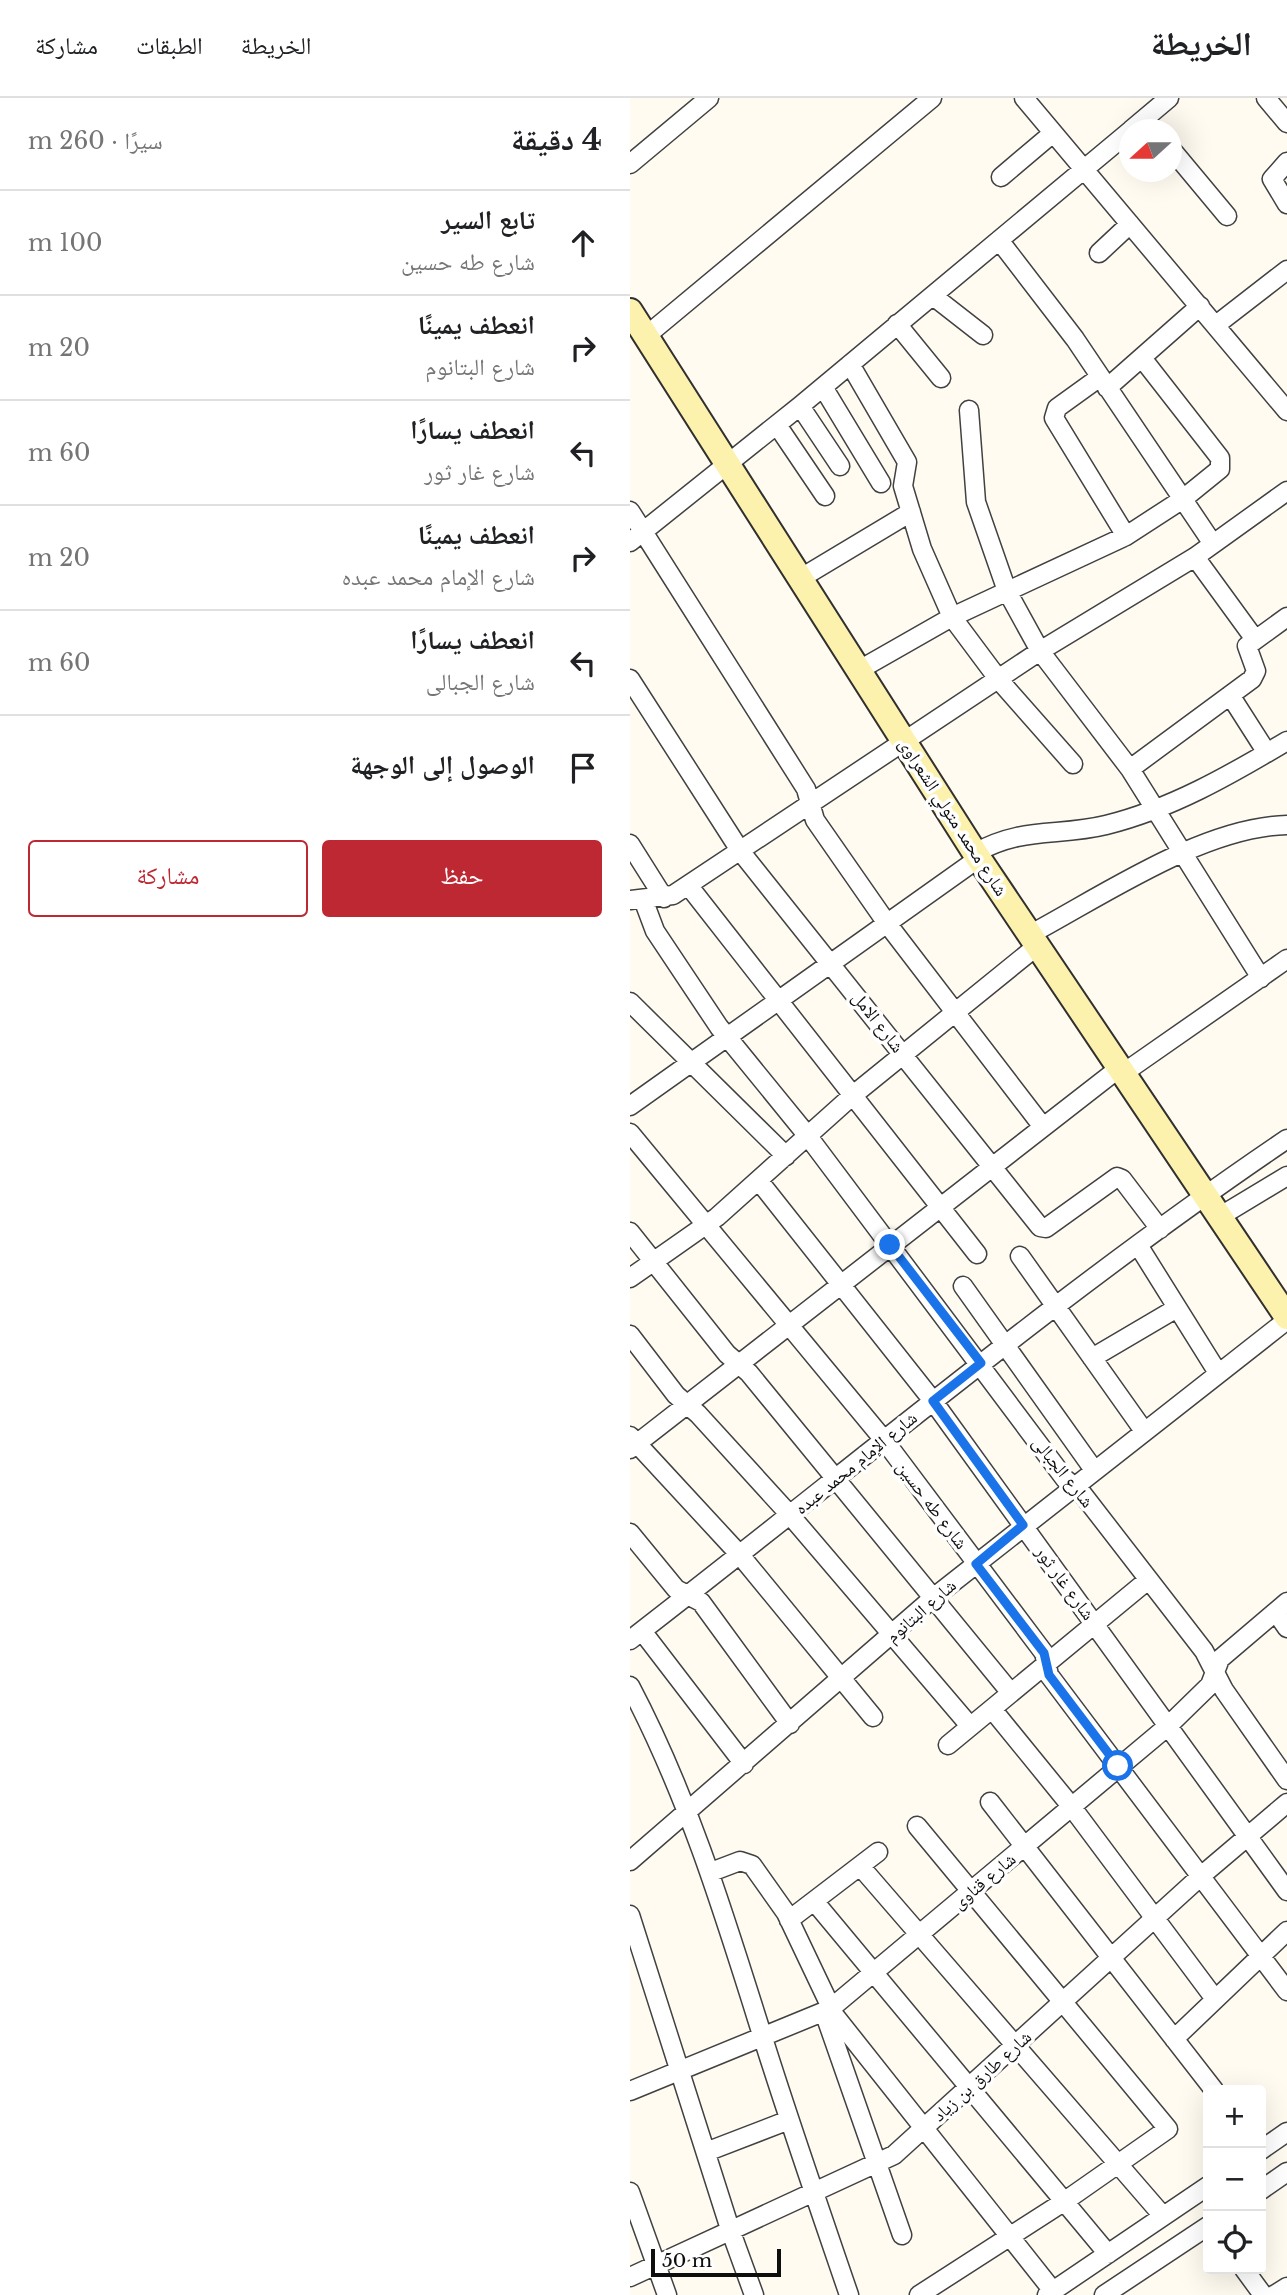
<!DOCTYPE html>
<html lang="ar">
<head>
<meta charset="utf-8">
<style>
	:root { --surface:#fff; --page:#f6f6f6; --text:#202124; --muted:#757577; --line:#e0e0e0; --accent:#bd2833 }
	body { margin:0; font-family:"Libre Baskerville","Noto Naskh Arabic",serif; background:var(--page); color:var(--text); direction:rtl }
	.controls { position:absolute; right:21px; bottom:21px; display:grid; overflow:hidden; border-radius:7px; box-shadow:0 7px 28px #0002 }
	.controls button { width:63px; height:63px; display:grid; place-items:center; padding:0; border:0; border-bottom:2px solid var(--line); background:var(--surface); color:var(--text); font:35px sans-serif }
	.compass { position:absolute; left:489px; top:21px; width:63px; height:63px; border-radius:50%; background:var(--surface); box-shadow:0 7px 28px #0002; rotate:249deg }
	.scale { position:absolute; left:21px; bottom:18px; width:130px; box-sizing:border-box; padding-left:7px; border:4px solid #0e0e0e; border-top:0; font-size:19px; line-height:24px; white-space:nowrap; color:#0e0e0e; -webkit-text-stroke:5px #fff; paint-order:stroke }
	.stop { position:absolute; width:21px; height:21px; margin:-16px; border:5px solid #1a73e8; border-radius:50%; background:#fff }
	.stop.end { background:#1a73e8; border-color:#fff; box-shadow:0 2px 7px #0008 }
	.list { margin:0; padding:0; list-style:none }
	h2 { display:flex; justify-content:space-between; align-items:center; height:91px; margin:0; padding:0 28px; font-size:30px }
	h2 small { font-size:23px; font-weight:400; color:var(--muted) }
	.list li { display:grid; grid-template-columns:46px 1fr auto; gap:21px; align-items:center; box-sizing:border-box; height:105px; padding:0 28px; border-top:2px solid var(--line) }
	.list b { display:block; font-size:26px; white-space:nowrap }
	.list p { margin:0; font-size:23px; white-space:nowrap; color:var(--muted) }
	.list em { font-size:23px; font-style:normal; color:var(--muted) }
	.actions { display:flex; gap:14px; padding:21px 28px }
	.actions a { flex:1; padding:16px 0; border:2px solid var(--accent); border-radius:7px; text-align:center; font-size:24px; color:var(--accent) }
	.actions .main { background:var(--accent); color:#fff }
	.icon { flex:none; width:38px; height:38px; fill:none; stroke:currentColor; stroke-width:2; stroke-linecap:round; stroke-linejoin:round }
	.map { position:relative; flex:none; width:657px; height:2197px; overflow:hidden; direction:ltr }
	header { display:flex; align-items:center; gap:42px; box-sizing:border-box; height:98px; padding:0 35px; background:var(--surface); border-bottom:2px solid var(--line) }
	header strong { font-size:33px }
	nav { display:flex; gap:38px; margin-inline-start:auto; font-size:24px }
	main { display:flex }
	aside { flex:1; background:var(--surface) }
	.map>svg:first-child { display:block }
	.lines { fill:none; stroke-linecap:round; stroke-linejoin:round }
	.street-casing { stroke:#414141; stroke-width:21 }
	.secondary-casing { stroke:#303030; stroke-width:28 }
	.street { stroke:#fff; stroke-width:18 }
	.secondary { stroke:#fdf2ad; stroke-width:24 }
	.route { stroke:#1a73e8; stroke-width:9 }
	.labels { text-anchor:middle; stroke-width:7; stroke-linejoin:round; paint-order:stroke }
	.street-label { font-size:18px; fill:#0e0e0e; stroke:#fff }
</style>
</head>
<body>
<header>
<strong>الخريطة</strong>
<nav><a>الخريطة</a><a>الطبقات</a><a>مشاركة</a></nav>
</header>
<main>
<div class="map">
<svg width="657" height="2197" viewBox="0 0 657 2197">
	<rect width="100%" height="100%" fill="#fffbf0"/>
	<g class="lines">
		<g class="street-casing">
			<path id="street" d="M394,0L657,313
				M636,0L657,25
				M501,32L539,0
				M542,52L597,118
				M657,64L642,81L657,106
				M0,66L79,0
				M371,79L423,35
				M369,142L445,241L583,446
				M469,155L500,126
				M303,198L353,237
				M267,226L311,280
				M586,227L657,172
				M16,238L302,0
				M220,266L277,364L273,388L292,451L322,519L369,582L443,666
				M470,279L427,310L424,320L496,438
				M193,289L251,385
				M477,290L570,208
				M170,308L210,368
				M339,312L346,404L377,493L410,553L500,671L631,880
				M147,327L195,398
				M0,413L176,691L185,722L256,824L413,1029
				M0,444L170,308L500,33
				M565,459L624,540
				M171,480L281,414
				M229,572L322,519L496,438L553,401L590,371V360L512,260
				M0,581L111,754L410,1129L416,1130L487,1079L492,1081L530,1131
				M600,597L637,655
				M500,671L622,581L626,573L617,548L657,519
				M0,746L34,800
				M345,755C394,728 427,739 476,727C541,711 600,677 657,643
				M58,787L347,1156
				M13,801L25,833L89,929L177,1037L435,1381L451,1394L574,1553L594,1592L657,1682
				M0,802L43,797L410,553L565,459L657,393
				M399,837C474,797 573,729 657,727
				M0,904L156,1058
				M492,976L657,861
				M0,1008L349,760
				M0,1035L254,1342L414,1555L419,1577L657,1893
				M129,1083L303,1303L657,1793
				M589,1119L657,1078
				M0,1134L97,1256L119,1275L381,1595
				M508,1147L588,1275
				M390,1158L514,1333
				M0,1180L87,1119L222,998L407,848
				M333,1188L464,1372
				M0,1237L46,1297L68,1316L160,1417L340,1628
				M462,1260L547,1210
				M0,1338L110,1457L243,1619
				M0,1351L488,971
				M0,1435L46,1491L71,1504L160,1626
				M646,1514L657,1530
				M12,1533L114,1666
				M0,1542C218,1374 429,1195 657,1041
				M0,1588C59,1700 95,1819 133,1940C160,2026 190,2112 219,2197
				M362,1611L441,1708L585,1901
				M318,1647L518,1482
				M360,1704L584,1992
				M287,1728L538,2031L435,2103L289,2197
				M0,1763L303,1500L657,1222
				M230,1768L533,2118
				M81,1774L110,1763L122,1767L156,1815L205,1918L423,2193
				M184,1803L478,2156
				M0,1817L100,2131L124,2197
				M159,1822L248,1754
				M194,1914L272,2137
				M544,1941L657,1833
				M0,1993L200,1911L538,1628L580,1587L590,1561L657,1504
				M631,2052L657,2034
				M76,2054L159,2022
				M631,2092L657,2074
				M0,2094L37,2197
				M614,2171L633,2197
				M0,2179L264,2057L571,1778L657,1705
				M417,2197L578,2088
				M474,2197L578,2128
				M644,2197L657,2189"/>
		</g>
		<g class="secondary-casing">
			<path id="secondary" d="M0,213L345,755L657,1219"/>
		</g>
		<use href="#street" class="street"/>
		<use href="#secondary" class="secondary"/>
	</g>
	<g class="lines">
		<path class="route" d="M260,1147L351,1265L303,1303L393,1427L346,1466L414,1555L419,1577L488,1668"/>
	</g>
	<g class="labels">
		<g class="street-label">
			<text transform="translate(323 719) rotate(57)" y="6">شارع محمد متولي الشعراوى</text>
			<text transform="translate(248 924) rotate(52)" y="6">شارع الامل</text>
			<text transform="translate(226 1365) rotate(-39)" y="6">شارع الإمام محمد عبده</text>
			<text transform="translate(433 1374) rotate(51)" y="6">شارع الجبالى</text>
			<text transform="translate(302 1407) rotate(53)" y="6">شارع طه حسين</text>
			<text transform="translate(435 1485) rotate(54)" y="6">شارع غار ثور</text>
			<text transform="translate(291 1513) rotate(-41)" y="6">شارع البتانوم</text>
			<text transform="translate(354 1783) rotate(-40)" y="6">شارع قناوى</text>
			<text transform="translate(352 1978) rotate(-42)" y="6">شارع طارق بن زياد</text>
		</g>
	</g>
</svg>
<div class="controls">
<button>+</button>
<button>−</button>
<button><svg class="icon" aria-label="locate" viewBox="0 0 24 24"><circle cx="12" cy="12" r="6"/><path d="M12 2v4M12 18v4M2 12h4M18 12h4"/></svg></button>
</div>
<svg class="compass" viewBox="-18 -18 36 36"><path d="M0-13l5 13h-10z" fill="#e53935"/><path d="M0 13l5-13h-10z" fill="#757577"/></svg>
<div class="scale">50 m</div>
<div class="stop" style="left:488px;top:1668px"></div>
<div class="stop end" style="left:260px;top:1147px"></div>
</div>
<aside>
<h2>4 دقيقة<small>سيرًا · 260 m</small></h2>
<ul class="list">
<li><svg class="icon" aria-label="ahead" viewBox="0 0 24 24"><path d="M12 20V5M6 11l6-6 6 6"/></svg><div><b>تابع السير</b><p>شارع طه حسين</p></div><em>100 m</em></li>
<li><svg class="icon" aria-label="right" viewBox="0 0 24 24"><path d="M7 20v-9h11M14 6l5 5-5 5"/></svg><div><b>انعطف يمينًا</b><p>شارع البتانوم</p></div><em>20 m</em></li>
<li><svg class="icon" aria-label="left" viewBox="0 0 24 24"><path d="M17 20v-9H6M10 6l-5 5 5 5"/></svg><div><b>انعطف يسارًا</b><p>شارع غار ثور</p></div><em>60 m</em></li>
<li><svg class="icon" aria-label="right" viewBox="0 0 24 24"><path d="M7 20v-9h11M14 6l5 5-5 5"/></svg><div><b>انعطف يمينًا</b><p>شارع الإمام محمد عبده</p></div><em>20 m</em></li>
<li><svg class="icon" aria-label="left" viewBox="0 0 24 24"><path d="M17 20v-9H6M10 6l-5 5 5 5"/></svg><div><b>انعطف يسارًا</b><p>شارع الجبالى</p></div><em>60 m</em></li>
<li><svg class="icon" aria-label="arrive" viewBox="0 0 24 24"><path d="M6 21V4h12l-3 4 3 4H6"/></svg><div><b>الوصول إلى الوجهة</b></div></li>
</ul>
<div class="actions"><a class="main">حفظ</a><a>مشاركة</a></div>
</aside>
</main>
</body>
</html>
